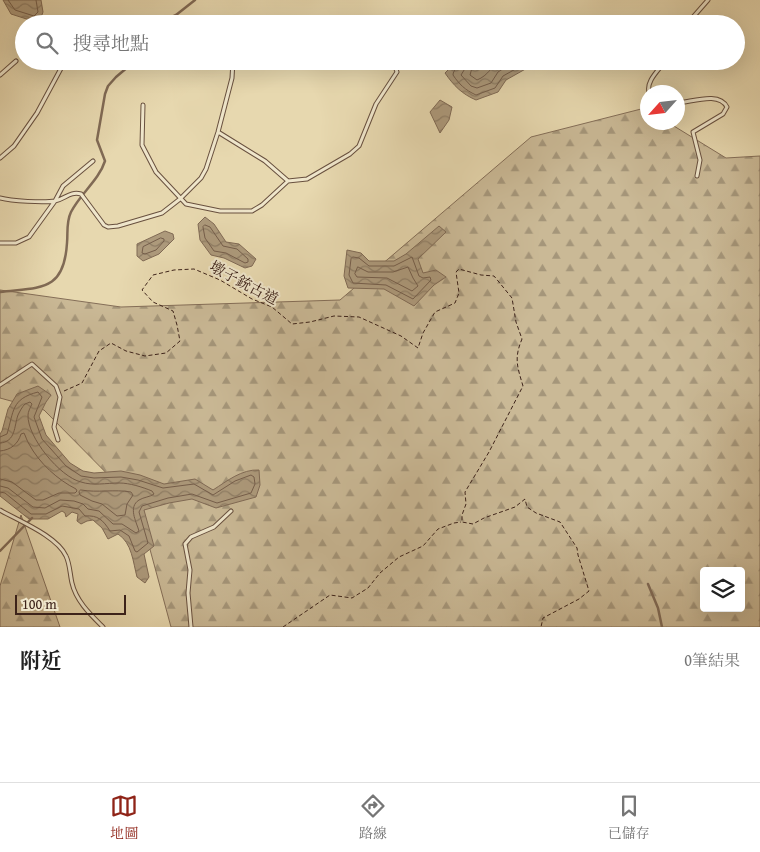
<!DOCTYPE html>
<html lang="zh-TW">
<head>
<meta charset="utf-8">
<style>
	:root { --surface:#fff; --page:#f6f6f6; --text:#222; --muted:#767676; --line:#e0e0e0; --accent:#8f2418 }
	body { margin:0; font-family:"Gentium Book Plus","Noto Serif TC",serif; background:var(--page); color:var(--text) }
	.controls { position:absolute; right:15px; bottom:15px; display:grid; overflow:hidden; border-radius:5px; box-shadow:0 5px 20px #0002 }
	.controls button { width:45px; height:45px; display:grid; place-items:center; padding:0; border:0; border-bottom:1px solid var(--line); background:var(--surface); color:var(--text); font:25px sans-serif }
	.compass { position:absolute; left:640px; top:85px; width:45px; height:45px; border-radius:50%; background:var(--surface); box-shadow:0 5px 20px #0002; rotate:243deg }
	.scale { position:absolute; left:15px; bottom:12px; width:111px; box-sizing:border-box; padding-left:5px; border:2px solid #3d231a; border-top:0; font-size:14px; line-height:18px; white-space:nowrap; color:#3d231a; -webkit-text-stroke:4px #efe6cb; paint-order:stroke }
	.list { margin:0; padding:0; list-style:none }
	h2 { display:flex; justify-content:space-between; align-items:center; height:65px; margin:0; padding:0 20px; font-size:21px }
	h2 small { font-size:16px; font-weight:400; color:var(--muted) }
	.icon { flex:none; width:28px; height:28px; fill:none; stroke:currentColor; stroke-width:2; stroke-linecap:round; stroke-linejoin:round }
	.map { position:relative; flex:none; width:760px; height:627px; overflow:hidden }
	.search { position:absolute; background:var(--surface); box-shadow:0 5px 20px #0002; left:15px; right:15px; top:15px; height:55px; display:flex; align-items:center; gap:12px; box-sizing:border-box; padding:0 18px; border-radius:28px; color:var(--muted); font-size:19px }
	.sheet { height:155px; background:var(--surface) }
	nav { display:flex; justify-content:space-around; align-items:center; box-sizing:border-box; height:70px; border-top:1px solid var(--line); background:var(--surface); font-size:14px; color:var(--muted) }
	nav a { display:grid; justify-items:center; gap:2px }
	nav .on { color:var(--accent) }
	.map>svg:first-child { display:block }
	.forest { fill:url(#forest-firs); stroke:#846e58; fill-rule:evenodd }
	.water { fill:url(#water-waves); stroke:#806a55 }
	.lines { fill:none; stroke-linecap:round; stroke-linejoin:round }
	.shore { stroke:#755e4b; stroke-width:1 }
	.stream { stroke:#806a55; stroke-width:2.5 }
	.lane-casing { stroke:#68503f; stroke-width:5 }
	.path { stroke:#3d231a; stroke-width:1; stroke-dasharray:4 2.5; stroke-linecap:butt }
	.lane { stroke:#efe6cb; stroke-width:3 }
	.labels { text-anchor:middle; stroke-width:4; stroke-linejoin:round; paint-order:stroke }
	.street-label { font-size:15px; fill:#3d231a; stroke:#efe6cb }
</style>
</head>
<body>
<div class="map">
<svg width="760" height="627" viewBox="0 0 760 627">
	<defs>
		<pattern id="forest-firs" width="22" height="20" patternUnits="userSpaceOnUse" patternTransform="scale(1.25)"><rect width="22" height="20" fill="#cab996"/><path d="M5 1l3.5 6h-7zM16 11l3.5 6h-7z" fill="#a5967a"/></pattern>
		<pattern id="water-waves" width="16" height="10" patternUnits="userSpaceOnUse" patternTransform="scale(1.25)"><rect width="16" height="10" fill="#ad9a7c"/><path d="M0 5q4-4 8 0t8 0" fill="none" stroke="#8e7d65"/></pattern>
	</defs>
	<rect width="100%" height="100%" fill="#e7d8af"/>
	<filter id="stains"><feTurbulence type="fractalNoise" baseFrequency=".004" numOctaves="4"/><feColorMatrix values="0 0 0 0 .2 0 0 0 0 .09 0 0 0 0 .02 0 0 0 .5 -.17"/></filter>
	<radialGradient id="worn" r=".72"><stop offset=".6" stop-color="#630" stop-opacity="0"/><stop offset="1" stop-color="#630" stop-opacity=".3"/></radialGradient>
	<path class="forest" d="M645,108L647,109L648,122L669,123L726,158L760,156V627H171L138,505L44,410L0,398V290L121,307L340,300L531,137ZM704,571H741V608H704Z
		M21,515L60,627H0V586Z"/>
	<path class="water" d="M3,0H41L43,12L39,23L11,14Z
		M457,61H526L529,67L506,80L498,92L476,100C462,94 454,86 445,73Z
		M440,100L452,107L449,120L440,133L430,112Z
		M205,217L214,224L226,242L239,244L256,259L252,266L245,268L224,258L211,255L200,240L198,224Z
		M439,226L446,232L418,259L423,273L436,270L446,277L434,285L414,306L384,289L348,288L344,276L347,250L361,253L369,261H394L406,254Z
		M165,231L173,234L174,239L159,254L143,261L137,256V244Z
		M38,386L51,395L46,402L39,416L46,435L70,463L83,471L94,473L121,471L140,475L164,484L195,479L213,490C227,481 242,469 259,470L260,485L256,497L216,508L192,499L169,503L144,510L154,546L144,554L149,577L145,583L137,577C133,562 132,543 118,534L108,539L102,528L93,520L87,521L81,524L77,521L78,514L72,512L66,517L65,513L62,511L48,519H29L0,496V434L2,431L8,409L17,394Z"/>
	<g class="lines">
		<path class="shore" d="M8,0L15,10L34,16L38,12L36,0
			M460,61C460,68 453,69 453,75C459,84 465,90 476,95L495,88L503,76L521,66L522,61
			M466,61V67L461,75L471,86L477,88L491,83L498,72L515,61
			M474,61L470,75L477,80C489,75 489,68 501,61
			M205,225L210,227L223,246L237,249L248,259V262L245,263L226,253L214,251L205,238L203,227Z
			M161,238L164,239V241L156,250L145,254L142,253L143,247Z
			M353,257L359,258L369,266H394L412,257L419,276L423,278L430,277L431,280L413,299L386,285L353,283L349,275L351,259Z
			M358,267L368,272H393L408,267L413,278L418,286L412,291L387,278L357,277L355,274Z
			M0,437L7,434C14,411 11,399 38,392L42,397L34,417L42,439L66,466L81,476L94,478L121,477L138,480L163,488L194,484L213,495L235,481L251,475L254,477L255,484L251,493L217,503L192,494L168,498L142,506L139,512L148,543L137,552L135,551L129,536L120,530L110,531C103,520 98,515 85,516L79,509L62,506L46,514H31L5,493L0,492
			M0,443C16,442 14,426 18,415C20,411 22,407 25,404L30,402L32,404C30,408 28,412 28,415C27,437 60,477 81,482C93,486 106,483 119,483C130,483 142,487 152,491L154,494C150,497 144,497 139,500C128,507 136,521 139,531L136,533L122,524H113L99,511L88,509L83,504L74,501L60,500L45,508L33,507L8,488L0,486
			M0,451C11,450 18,444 21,434L24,433C26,437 27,441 29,444C39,463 58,480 76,489L77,491L75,493H59L43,500H36L12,482L0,479
			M81,490C98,493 114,489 131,492L133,495L127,504L125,515L117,516L102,504L92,501L80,495L79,492Z"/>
		<path class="stream" d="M157,24L176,15L195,0
			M0,292C41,287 64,292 67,243C68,233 66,222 71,212C80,194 99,180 105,161L97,140L105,94L108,86L116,77L135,61
			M0,551L32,518
			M648,584L658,608L662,627"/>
		<g class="lane-casing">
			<path id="lane" d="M687,24L708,0
				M0,75L16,61
				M649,92C646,81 659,70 665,61
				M678,103C692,102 719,91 727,107L723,114L693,132L700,160L697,176
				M143,105L142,145L156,172L186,204L220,211H252L262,205L288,181L307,179L350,154L359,146L376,104L397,72L393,61
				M218,132L265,161L288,181
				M0,158L14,146L37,113L65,61
				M0,198C11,201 44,203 55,201C65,199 70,191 81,194L104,225L108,227L118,226L162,213L180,199L201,178L206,169L218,132L232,78L233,61
				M0,243H16L29,237L55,201L63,186L93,161
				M0,385L32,364L56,386L60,397L54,427L58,440
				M0,510C19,521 57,536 66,556C70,564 70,575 72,583C76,601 91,615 103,627
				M191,627L188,593L190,570L185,544L191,537L214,527L231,511"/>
		</g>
		<path class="path" d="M64,391L82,383L99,351L111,343L126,351L145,356L166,353L180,341L177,325L173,311L153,302L142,290L153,275L174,270L194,269L220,280L252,299L272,307L292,324L310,322L334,316L359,317L401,336L418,348L423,333L435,312L455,303L459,293L456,272L459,269L481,275L494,276L512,298L516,322L522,339C514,358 517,366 523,386L489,452L465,492L466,504L462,515V522L473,524L484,518L515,507L525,499L527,507L536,513L560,522L577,548L578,555L589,591L579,599L543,618L541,627
			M283,627L330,595L352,598L368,588L380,573L399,557L423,546L438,529L454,523L461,522"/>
		<use href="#lane" class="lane"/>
	</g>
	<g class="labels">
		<g class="street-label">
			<text transform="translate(244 283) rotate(28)" y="5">墩子銃古道</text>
		</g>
	</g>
	<rect width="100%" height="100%" filter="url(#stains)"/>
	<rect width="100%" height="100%" fill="url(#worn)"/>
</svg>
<div class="controls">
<button><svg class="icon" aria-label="layers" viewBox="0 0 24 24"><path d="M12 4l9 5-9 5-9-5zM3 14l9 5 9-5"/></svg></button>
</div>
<svg class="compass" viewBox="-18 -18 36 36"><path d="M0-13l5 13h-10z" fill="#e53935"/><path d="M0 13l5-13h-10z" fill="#767676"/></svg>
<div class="scale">100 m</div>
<div class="search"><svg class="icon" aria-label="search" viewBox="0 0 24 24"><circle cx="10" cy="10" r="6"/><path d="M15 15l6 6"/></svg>搜尋地點</div>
</div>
<section class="sheet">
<h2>附近<small>0筆結果</small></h2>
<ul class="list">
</ul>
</section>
<nav>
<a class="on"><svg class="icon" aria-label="map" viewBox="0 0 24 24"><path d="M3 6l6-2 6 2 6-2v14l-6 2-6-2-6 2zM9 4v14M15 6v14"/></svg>地圖</a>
<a><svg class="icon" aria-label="directions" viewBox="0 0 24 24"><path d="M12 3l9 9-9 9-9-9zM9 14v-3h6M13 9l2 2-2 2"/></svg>路線</a>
<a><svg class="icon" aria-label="saved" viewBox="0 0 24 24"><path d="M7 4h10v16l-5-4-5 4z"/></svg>已儲存</a>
</nav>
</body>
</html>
